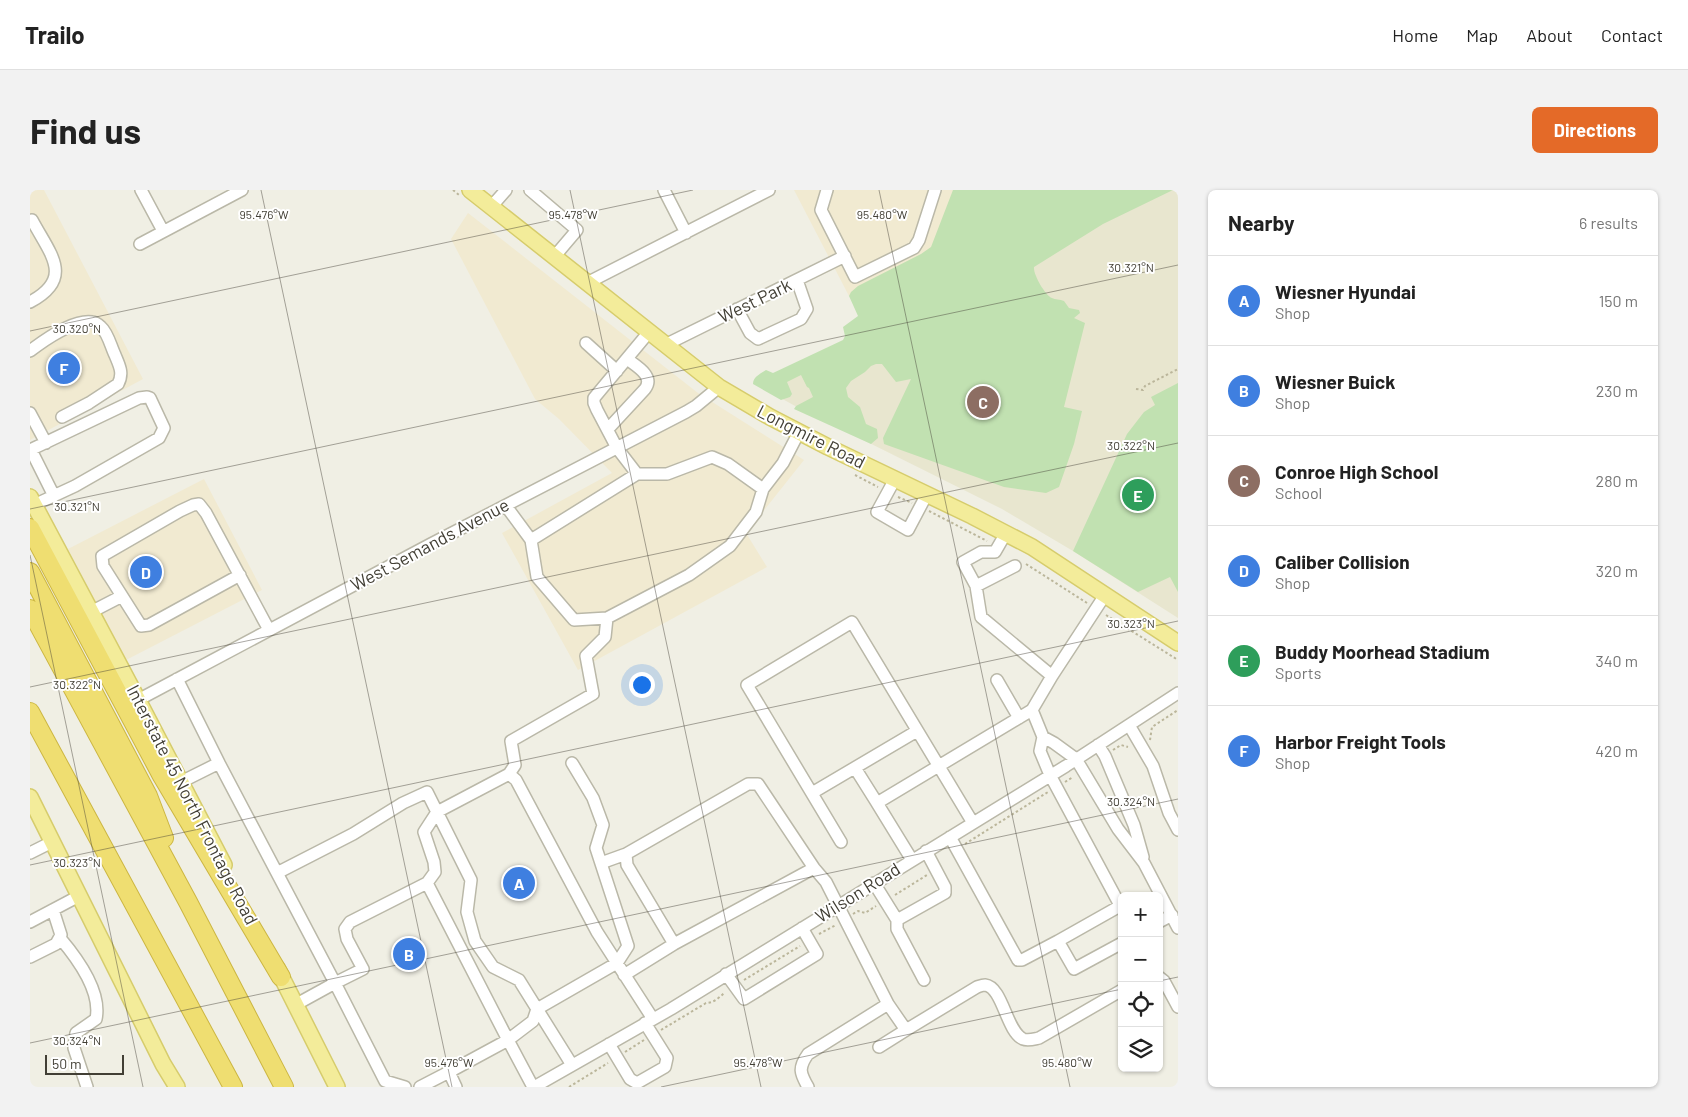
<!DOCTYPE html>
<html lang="en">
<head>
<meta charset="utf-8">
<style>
	:root { --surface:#fff; --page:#f2f2f2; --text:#222; --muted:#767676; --line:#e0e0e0; --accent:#e46a28 }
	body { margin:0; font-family:Barlow,sans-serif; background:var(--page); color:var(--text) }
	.controls { position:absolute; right:15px; bottom:15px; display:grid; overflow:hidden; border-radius:8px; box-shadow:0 1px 4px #0004 }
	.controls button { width:45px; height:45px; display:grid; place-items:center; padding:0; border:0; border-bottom:1px solid var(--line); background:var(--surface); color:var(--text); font:25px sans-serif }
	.scale { position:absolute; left:15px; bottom:12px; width:79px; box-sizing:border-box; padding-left:5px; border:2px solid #423f35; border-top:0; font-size:14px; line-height:18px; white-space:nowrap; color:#423f35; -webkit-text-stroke:4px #fff; paint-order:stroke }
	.you { position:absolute; left:611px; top:494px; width:18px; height:18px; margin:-12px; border:4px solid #fff; border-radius:50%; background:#1a73e8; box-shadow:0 0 0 8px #1a73e833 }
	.badge { display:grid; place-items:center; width:32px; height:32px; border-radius:50%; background:var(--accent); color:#fff; font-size:16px; font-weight:700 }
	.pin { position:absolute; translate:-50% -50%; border:2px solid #fff; box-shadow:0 1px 5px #0006 }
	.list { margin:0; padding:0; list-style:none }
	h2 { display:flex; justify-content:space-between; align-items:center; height:65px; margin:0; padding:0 20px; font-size:21px }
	h2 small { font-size:16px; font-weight:400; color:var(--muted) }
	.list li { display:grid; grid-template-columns:32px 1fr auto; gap:15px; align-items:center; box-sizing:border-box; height:90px; padding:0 20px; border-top:1px solid var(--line) }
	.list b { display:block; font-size:19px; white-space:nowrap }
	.list p { margin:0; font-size:16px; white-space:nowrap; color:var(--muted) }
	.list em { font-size:16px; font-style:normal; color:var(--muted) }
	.icon { flex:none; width:28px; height:28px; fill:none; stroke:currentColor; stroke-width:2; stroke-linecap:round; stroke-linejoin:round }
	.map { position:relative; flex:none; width:1148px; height:897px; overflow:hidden; border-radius:8px }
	header { display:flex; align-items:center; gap:30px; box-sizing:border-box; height:70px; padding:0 25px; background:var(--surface); border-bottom:1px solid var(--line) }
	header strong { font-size:24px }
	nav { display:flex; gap:28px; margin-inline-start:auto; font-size:18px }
	.intro { display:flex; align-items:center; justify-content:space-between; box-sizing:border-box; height:120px; padding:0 30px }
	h1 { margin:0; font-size:35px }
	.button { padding:12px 22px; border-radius:8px; background:var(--accent); color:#fff; font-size:18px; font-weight:700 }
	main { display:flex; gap:30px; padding:0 30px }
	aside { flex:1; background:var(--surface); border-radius:8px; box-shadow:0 1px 4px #0004 }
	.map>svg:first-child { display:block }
	.commercial { fill:#f1ead1 }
	.education { fill:#e8e6cf }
	.green { fill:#c1e1b1 }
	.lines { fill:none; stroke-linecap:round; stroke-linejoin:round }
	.minor-casing { stroke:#bab8a8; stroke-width:14 }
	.major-casing { stroke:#d6cc6c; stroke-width:18 }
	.highway-casing { stroke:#ccb642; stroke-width:20 }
	.path { stroke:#bbb69b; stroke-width:2; stroke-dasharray:2.5 2.5; stroke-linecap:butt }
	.minor { stroke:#fff; stroke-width:11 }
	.major { stroke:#f3ec9a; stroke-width:15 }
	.highway { stroke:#efde71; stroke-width:18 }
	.ticks { fill:none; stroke:#423f35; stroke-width:1; stroke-opacity:0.45 }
	.labels { text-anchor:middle; stroke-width:4; stroke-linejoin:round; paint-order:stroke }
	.street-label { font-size:18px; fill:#423f35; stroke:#fff }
	.ticks-label { font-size:12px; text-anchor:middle; fill:#423f35; stroke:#fff; stroke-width:4; stroke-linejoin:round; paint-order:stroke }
</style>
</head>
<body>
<header>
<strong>Trailo</strong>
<nav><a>Home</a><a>Map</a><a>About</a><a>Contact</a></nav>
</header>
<div class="intro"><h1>Find us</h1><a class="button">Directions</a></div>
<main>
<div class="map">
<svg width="1148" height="897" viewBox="0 0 1148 897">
	<rect width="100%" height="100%" fill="#f0efe4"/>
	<path class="commercial" d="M0,0H14L113,189L0,250Z
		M764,0H989L898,72L819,106Z
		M438,23L668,203L774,270L716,343L737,377L548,480L472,343L582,283L529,229L505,209L421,49Z
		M174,289L232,400L96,470L38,359Z"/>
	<path class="education" d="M1125,0H1148V428L1043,361L972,319L767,217L727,195Z"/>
	<path class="green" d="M923,0H1143L1073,34L1004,77C1003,84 1015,105 1022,108C1025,110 1030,109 1034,111L1039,118L1049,120L1050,123L1044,128L1055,133L1034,217L1052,221L1044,254L1029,297L1016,303L974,297L854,254L853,248L881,189L866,192L852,174H846L841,176L835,182L821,191L816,198L818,207L830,217L836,234L847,239L848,248L841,254L764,219L766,216L783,207L779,198L777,197L771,185L757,192L762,204L760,207L751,210L723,194C723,187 730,184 736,180L743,183L813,150L815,146L813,137L828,126L819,106L821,102L828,96L891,64L901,57Z
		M1148,193V402L1140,387L1108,402L1043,361L1097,244L1114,222L1125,215L1121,207Z"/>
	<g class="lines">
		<g class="minor-casing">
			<path id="minor" d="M111,0L133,41
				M500,0L547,40L524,67
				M634,0L656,43
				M797,0L791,20L825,87L884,58L889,50L905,0
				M461,17L476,0
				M110,54L212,0
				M557,93L739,0
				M0,112C45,88 20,64 2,30
				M707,119L720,143L728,149L771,129L777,119L767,90
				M556,153L587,181
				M635,155L815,66
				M0,161C13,151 44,129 62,132C65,132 69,135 71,137C78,143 81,157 85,165C89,175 94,183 88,194L59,213L32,227
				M0,223L16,253
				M578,239L615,199C625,186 606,176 597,169
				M0,260L109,208L117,207L120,208L134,238L129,248L45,296L4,315
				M1,260L24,306
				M607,284L587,258L567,220L564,213V208L619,142
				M865,289L847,322L878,340L897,304
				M476,316L501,350
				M976,343L965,362H951L933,372L946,396L985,376
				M210,385L119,435L111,436L73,376L72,366L150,321L163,315L169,314L176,323L239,440
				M946,396L951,427L1022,486
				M1075,405L1022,486L1002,520L1013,547L1010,561L1020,585L1092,719
				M61,422L92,406
				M577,428L544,430L507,387L501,350L607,284H637L682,267L698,274L733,299
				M147,489L189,573
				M967,490L989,528
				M108,510L401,354L656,222L666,216L689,197
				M1099,535L1123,576L1139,623L1148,640
				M1013,547L1024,553L1046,569L1088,639L1114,673L1148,738
				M1068,555L1075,566L1104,635L1113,667
				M825,578L847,613L1002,520
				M479,584L485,575L481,551L563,504L556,466L575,447L577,428L659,385L700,356L726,322L733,299L753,273L769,242
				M151,592L189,573L305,793L333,779L317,749L315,739L320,732L397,693L478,850L503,831L507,819L587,773L598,756L566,658L573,635L563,608L542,573
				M782,603L887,541
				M847,613L882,670
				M920,647L988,770H992L1028,751L1044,779L1092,753
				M811,652L717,495L822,432L943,633
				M0,663L22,652
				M596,664L597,675L644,754L784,678
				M571,673L596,664L718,594H728L784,678L796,692L858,814L876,840L947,797C950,796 952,795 955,795C973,797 976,841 993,849C998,851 1004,849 1009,848L1092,800
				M247,683L323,644L373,613L397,602L441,690L437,722L445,751L463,777L489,790L542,875
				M397,693L405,682L404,672L394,642L407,622L479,584L486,590L567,742L623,829
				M844,693L867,730L915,703V697L896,661
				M867,730V739L894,790
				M0,732L49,706
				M1129,732L1142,725
				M30,748C47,768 72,801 66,829L46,843L44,858L57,897
				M1028,751L1090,716
				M0,767L26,754L31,745L23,720
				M696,784L714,809L787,764L772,738
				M594,785L644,754
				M1129,787L1134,791L1148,817
				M265,815L305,793L355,891L375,897
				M579,854L600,889L607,893L635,877L637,868L615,833
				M849,857L876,840
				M390,897L419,882
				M426,897L419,882L478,850L503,897
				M504,897L641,819L1036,576L1148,503
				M778,897C770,883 768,878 778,864L858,814"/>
		</g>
		<g class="major-casing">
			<path id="major" d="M440,0L689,197L740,227L798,257L942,326L1002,357L1148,453
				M0,307L108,510L194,675
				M0,607L133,874L147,897
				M247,778L307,897"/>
		</g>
		<g class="highway-casing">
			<path id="highway" d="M0,338L132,586L251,787
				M0,382L118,606L134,648
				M0,419L158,712L254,897
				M0,522L203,897"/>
		</g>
		<path class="path" d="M423,0L429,5
			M1106,199L1113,200L1115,196L1148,179
			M825,285L848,297
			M868,307L882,313
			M899,321L957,351
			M996,374L1057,413
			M1076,425L1148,470
			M1120,550L1122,537L1148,520
			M1083,560L1091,555L1098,557
			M1035,592L1043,587
			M935,654L1018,602
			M865,705L897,685
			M823,724L828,721L835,723L846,716
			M789,744L806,735
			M714,790L770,756
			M631,840L676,813C684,813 690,807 695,802
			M595,862L614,850
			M539,897L578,873"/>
		<use href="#minor" class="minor"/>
		<use href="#major" class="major"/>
		<use href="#highway" class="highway"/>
	</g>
	<path class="ticks" d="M231,0L422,897M540,0L731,897M849,0L1040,897M0,141L663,0M0,319L1148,75M0,365L113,897M0,497L1148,253M0,675L1148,431M1129,791L1148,787M0,853L1148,609M631,897L1092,799"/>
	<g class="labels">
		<g class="street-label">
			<text transform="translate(725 111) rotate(-26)" y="6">West Park</text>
			<text transform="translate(781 247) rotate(27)" y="6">Longmire Road</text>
			<text transform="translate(400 355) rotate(-28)" y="6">West Semands Avenue</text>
			<text transform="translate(162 615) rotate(63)" y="6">Interstate 45 North Frontage Road</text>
			<text transform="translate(828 703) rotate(-32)" y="6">Wilson Road</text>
		</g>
	</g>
	<g class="ticks-label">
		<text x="234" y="29">95.476°W</text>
		<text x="543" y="29">95.478°W</text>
		<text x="852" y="29">95.480°W</text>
		<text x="1101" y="82">30.321°N</text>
		<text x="47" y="143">30.320°N</text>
		<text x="1101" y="260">30.322°N</text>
		<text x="47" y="321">30.321°N</text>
		<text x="1101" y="438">30.323°N</text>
		<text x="47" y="499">30.322°N</text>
		<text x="1101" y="616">30.324°N</text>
		<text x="47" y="677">30.323°N</text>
		<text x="47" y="855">30.324°N</text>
		<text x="419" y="877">95.476°W</text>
		<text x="728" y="877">95.478°W</text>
		<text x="1037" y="877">95.480°W</text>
	</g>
</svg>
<div class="controls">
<button>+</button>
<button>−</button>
<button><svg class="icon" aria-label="locate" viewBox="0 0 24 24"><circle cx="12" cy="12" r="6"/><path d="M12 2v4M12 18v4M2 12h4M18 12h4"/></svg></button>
<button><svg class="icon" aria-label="layers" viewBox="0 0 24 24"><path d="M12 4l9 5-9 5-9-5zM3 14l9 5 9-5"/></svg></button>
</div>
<div class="scale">50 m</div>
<div class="you"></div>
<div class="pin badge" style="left:489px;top:693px;background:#3f7fe0">A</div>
<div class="pin badge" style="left:379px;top:764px;background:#3f7fe0">B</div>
<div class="pin badge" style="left:953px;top:212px;background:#8d6e63">C</div>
<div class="pin badge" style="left:116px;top:382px;background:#3f7fe0">D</div>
<div class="pin badge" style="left:1108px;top:305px;background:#2e9e5b">E</div>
<div class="pin badge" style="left:34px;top:178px;background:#3f7fe0">F</div>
</div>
<aside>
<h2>Nearby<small>6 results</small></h2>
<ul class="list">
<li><span class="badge" style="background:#3f7fe0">A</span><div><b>Wiesner Hyundai</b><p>Shop</p></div><em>150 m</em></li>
<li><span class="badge" style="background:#3f7fe0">B</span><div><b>Wiesner Buick</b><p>Shop</p></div><em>230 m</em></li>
<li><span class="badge" style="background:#8d6e63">C</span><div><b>Conroe High School</b><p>School</p></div><em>280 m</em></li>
<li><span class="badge" style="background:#3f7fe0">D</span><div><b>Caliber Collision</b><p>Shop</p></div><em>320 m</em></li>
<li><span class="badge" style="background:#2e9e5b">E</span><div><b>Buddy Moorhead Stadium</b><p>Sports</p></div><em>340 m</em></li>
<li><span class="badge" style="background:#3f7fe0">F</span><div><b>Harbor Freight Tools</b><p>Shop</p></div><em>420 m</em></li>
</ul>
</aside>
</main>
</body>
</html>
